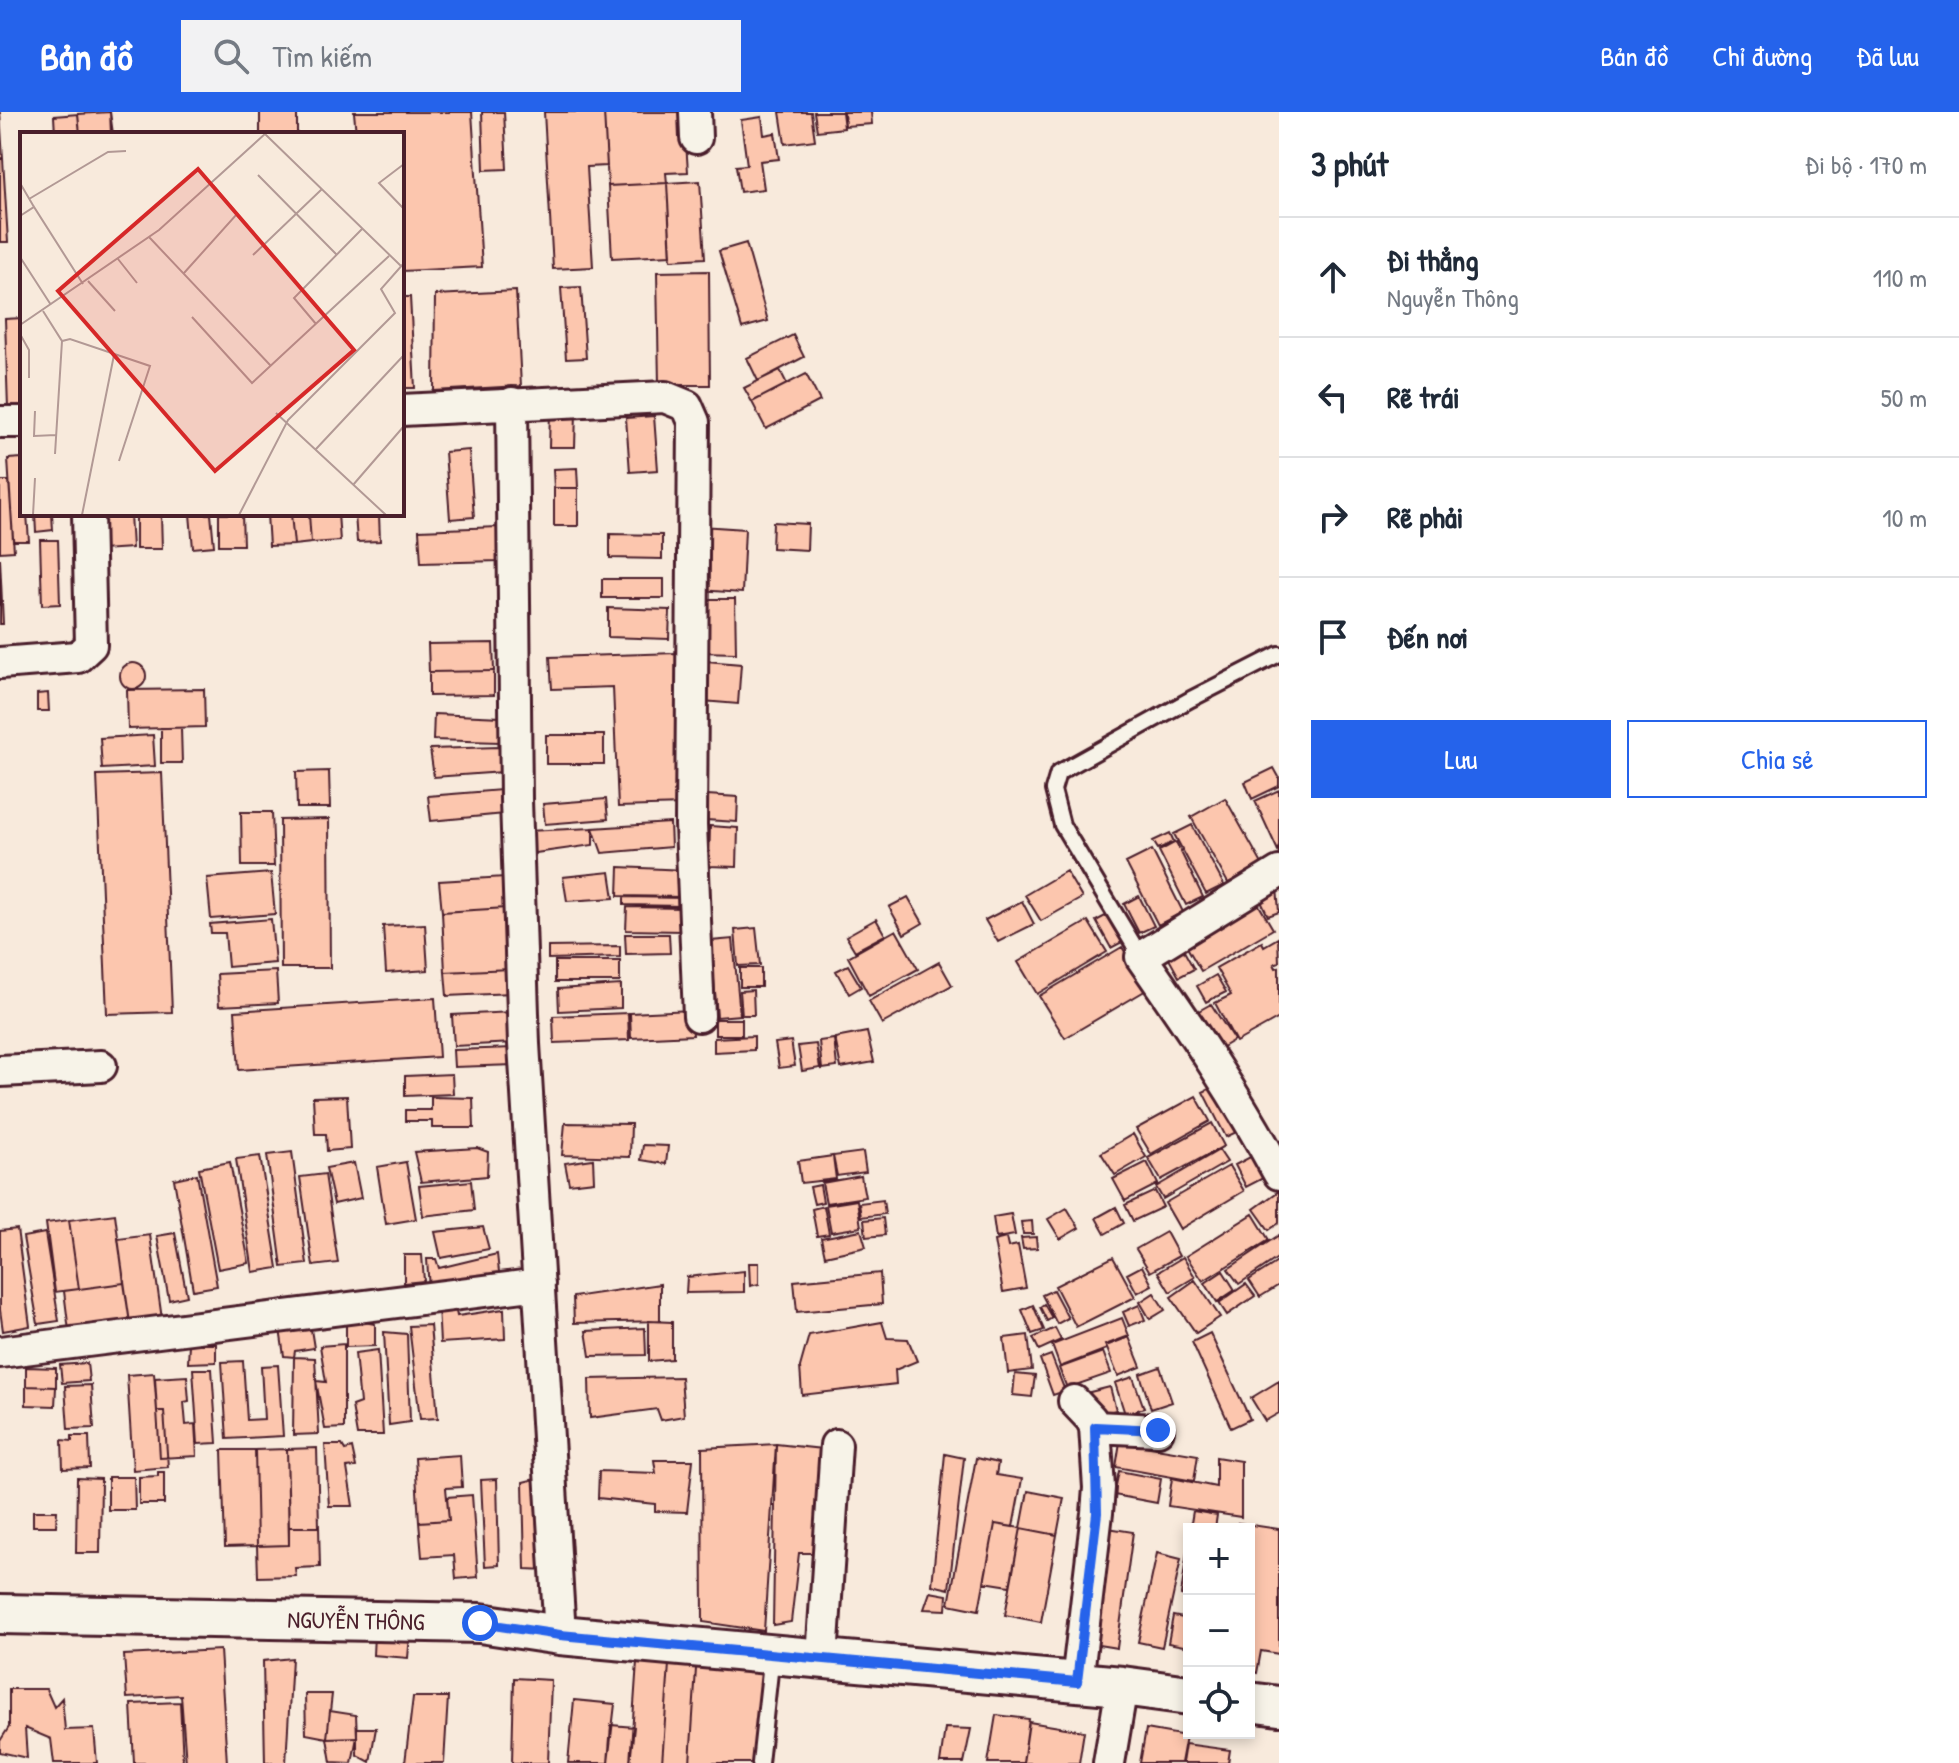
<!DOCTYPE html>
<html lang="vi">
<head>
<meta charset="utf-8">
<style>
	:root { --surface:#fff; --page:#f2f2f3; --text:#1f2937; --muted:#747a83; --line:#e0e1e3; --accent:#2563eb }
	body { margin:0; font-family:"Patrick Hand",sans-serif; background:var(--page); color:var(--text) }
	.controls { position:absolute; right:24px; bottom:24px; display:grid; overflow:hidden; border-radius:0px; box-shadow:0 4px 12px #0003 }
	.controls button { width:72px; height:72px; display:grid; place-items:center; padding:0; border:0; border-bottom:2px solid var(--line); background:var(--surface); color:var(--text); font:40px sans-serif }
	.stop { position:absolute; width:24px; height:24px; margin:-18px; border:6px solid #2563eb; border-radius:50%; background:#fff }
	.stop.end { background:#2563eb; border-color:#fff; box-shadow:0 2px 8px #0008 }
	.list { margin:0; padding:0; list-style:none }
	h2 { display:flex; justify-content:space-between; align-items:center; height:104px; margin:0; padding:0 32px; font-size:34px }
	h2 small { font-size:26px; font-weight:400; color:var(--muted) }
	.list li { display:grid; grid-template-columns:52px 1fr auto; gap:24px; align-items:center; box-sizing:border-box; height:120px; padding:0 32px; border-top:2px solid var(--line) }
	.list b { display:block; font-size:30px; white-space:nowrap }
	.list p { margin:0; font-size:26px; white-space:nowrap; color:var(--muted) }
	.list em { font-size:26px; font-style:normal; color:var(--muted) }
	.actions { display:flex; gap:16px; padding:24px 32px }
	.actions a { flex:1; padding:18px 0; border:2px solid var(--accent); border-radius:0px; text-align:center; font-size:28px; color:var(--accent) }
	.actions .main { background:var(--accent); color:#fff }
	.icon { flex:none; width:44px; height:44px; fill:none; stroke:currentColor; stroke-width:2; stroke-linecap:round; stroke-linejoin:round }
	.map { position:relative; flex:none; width:1279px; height:1651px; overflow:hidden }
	header { display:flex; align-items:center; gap:48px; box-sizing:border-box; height:112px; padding:0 40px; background:var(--accent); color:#fff }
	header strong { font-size:38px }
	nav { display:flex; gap:44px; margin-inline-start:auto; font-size:28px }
	.search { width:560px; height:72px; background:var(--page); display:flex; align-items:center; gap:20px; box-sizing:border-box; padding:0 28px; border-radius:0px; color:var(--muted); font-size:30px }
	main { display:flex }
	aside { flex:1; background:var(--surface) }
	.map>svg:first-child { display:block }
	.building { fill:#fcc6ae; stroke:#4a1f2b; stroke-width:2 }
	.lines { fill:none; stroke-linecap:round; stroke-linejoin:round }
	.service-casing { stroke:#4a1f2b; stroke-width:20 }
	.minor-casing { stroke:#4a1f2b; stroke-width:36 }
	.tertiary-casing { stroke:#4a1f2b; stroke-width:44 }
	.service { stroke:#f7f3e8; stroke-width:14 }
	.minor { stroke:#f7f3e8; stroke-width:30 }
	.tertiary { stroke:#f7f3e8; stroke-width:38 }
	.route { stroke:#2563eb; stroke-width:10 }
	.labels { text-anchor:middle; stroke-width:7; stroke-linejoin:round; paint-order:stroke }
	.street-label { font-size:24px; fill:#4a1f2b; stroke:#f7f3e8 }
	.inset-road { fill:none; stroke:#b29995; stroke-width:2 }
	.view { fill:#d62828; fill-opacity:0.15; stroke:#d62828; stroke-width:4 }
	.inset-edge { fill:none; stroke:#4a1f2b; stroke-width:4 }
</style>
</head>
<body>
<header>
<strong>Bản đồ</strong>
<div class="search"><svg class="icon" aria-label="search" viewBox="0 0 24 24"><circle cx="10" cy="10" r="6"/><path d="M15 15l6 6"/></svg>Tìm kiếm</div>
<nav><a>Bản đồ</a><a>Chỉ đường</a><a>Đã lưu</a></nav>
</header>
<main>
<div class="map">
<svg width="1279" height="1651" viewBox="0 0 1279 1651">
	<rect width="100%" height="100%" fill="#f8eadc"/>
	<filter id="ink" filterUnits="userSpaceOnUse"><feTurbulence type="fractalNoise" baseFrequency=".0125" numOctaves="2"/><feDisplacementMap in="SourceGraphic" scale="16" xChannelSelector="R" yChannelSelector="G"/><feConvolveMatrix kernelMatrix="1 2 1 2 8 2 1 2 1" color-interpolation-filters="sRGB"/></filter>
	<g filter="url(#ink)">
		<path class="building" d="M0,0L3,47H0Z
			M110,0L113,22H80L78,2Z
			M110,0L111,22H80L78,2Z
			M260,0H297V22H260Z
			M354,0H472L482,155L402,159V22H356Z
			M482,0H504L507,57L484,58Z
			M544,0H604L607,54L587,55L593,155L553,157Z
			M604,0H684L688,60L666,61L667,71L608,74Z
			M780,0H811L815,28L785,32Z
			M814,0H842L844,16L817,19Z
			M844,0H871L872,12L845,14Z
			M78,2L80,22H55L54,4Z
			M762,5L764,23L775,21L779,47L760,49L764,77L740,80L736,54L747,53L741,8Z
			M0,47H3L8,130H0Z
			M700,69L705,146L671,148L667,71Z
			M667,71L671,143L612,146L608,74Z
			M746,131L768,209L742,216L719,139Z
			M709,159L710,273H659L657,160Z
			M581,175L586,246L566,247L561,176Z
			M516,179L521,274L434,279L435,183Z
			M402,185H410L415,276H402Z
			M22,206V296H8L5,207Z
			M793,223L804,245L758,269L747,246Z
			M780,258L787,272L752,290L744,276Z
			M806,262L820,289L766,317L752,290Z
			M550,299L576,300L575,335H549Z
			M654,304L658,358L630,360L626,306Z
			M469,338L474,405L450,407L445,340Z
			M22,346V402H27L29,429H13L8,347Z
			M577,356L578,376H554L553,357Z
			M0,369H9L14,439L0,440Z
			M554,376H578V414H554Z
			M35,402H52L53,418L36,420Z
			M100,402H130L132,436L101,438Z
			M136,402H161L162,437H136Z
			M190,402H211L214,434L193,436Z
			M219,402H242L243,433H219Z
			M267,402H291L294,433L269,434Z
			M291,402H309L311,431L294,433Z
			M309,402H338L340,429L311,431Z
			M355,402H379L380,429L357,430Z
			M773,410L808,412L807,438L772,436Z
			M701,414L745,417L742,481L699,478Z
			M498,415L500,449L421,451L419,418Z
			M610,422L662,423V447L610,446Z
			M40,428H58L60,492L42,493Z
			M0,446L3,512H0Z
			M602,467H664V486H602Z
			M700,487H735L736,541L700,540Z
			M608,496L670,498L669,527L608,525Z
			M493,531L494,559L429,560L428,532Z
			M677,541L683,693L618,695L613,575L552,577L550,545Z
			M706,549L741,552L738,592L703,589Z
			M120 564a13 13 0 1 1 26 0a13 13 0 1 1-26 0Z
			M494,559V583L429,584V560Z
			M204,577L205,615L128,617L127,578Z
			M48,581L49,599H37V582Z
			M434,602L501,605L500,630L433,628Z
			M161,616H181L182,651H161Z
			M153,623L155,654L102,657L100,626Z
			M546,623H604V652H546Z
			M500,635L503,660L434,665L430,637Z
			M1274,656L1279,665V674L1252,687L1245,670Z
			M329,659L330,696H297L296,660Z
			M162,661L172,900L107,902L97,663Z
			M501,678L504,702L431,709L428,684Z
			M1279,678V741L1255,689Z
			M707,683L738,685L737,710L706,708Z
			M1225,686L1262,752L1228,771L1191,705Z
			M606,687L608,707L545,712L543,692Z
			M241,700H272L274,754H242Z
			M329,707L330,856H281L280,708Z
			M670,711L671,735L602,741L593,716Z
			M1192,713L1224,773L1206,782L1174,722Z
			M710,714L738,716L737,755L709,754Z
			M593,716V733L528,742L526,719Z
			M1170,721L1174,730L1158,737L1153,729Z
			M1176,730L1203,785L1186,793L1159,739Z
			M1152,738L1183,800L1158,813L1126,751Z
			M619,755L685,758L684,785L618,784Z
			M1066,759L1082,786L1041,809L1025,783Z
			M610,760L614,786L567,789L563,765Z
			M271,761L275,802L211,807L207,766Z
			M505,765L506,796L442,800L439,769Z
			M1277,775L1279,800L1268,804L1258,783Z
			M1253,783L1273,817L1201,859L1181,825Z
			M1139,784L1154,814L1139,821L1124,792Z
			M624,785L684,786V794L624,793Z
			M908,785L923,811L904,822L889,795Z
			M1022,789L1034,812L998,830L985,808Z
			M627,795L682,796V819L626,818Z
			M506,796L510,857L445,860L442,800Z
			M1109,802L1124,829L1111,836L1096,809Z
			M271,807L275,851L228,855L225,821H211L210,812Z
			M876,807L885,823L855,839L846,824Z
			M1088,809L1107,840L1037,882L1018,850Z
			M425,812L428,858L386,861L383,814Z
			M756,816L760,853L738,854L735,818Z
			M896,818L918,857L869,884L848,845Z
			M625,822H669L670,841L626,842Z
			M1278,826L1279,850L1274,852L1276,856L1279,855V906L1236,930L1215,891L1231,883L1216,856L1262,830L1264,834Z
			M733,827L740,903L717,905L711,829Z
			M1179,830L1194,857L1179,865L1164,838Z
			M620,834V845L548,847V835Z
			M1122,835L1148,877L1065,926L1039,884Z
			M555,849H620V870H555Z
			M939,850L952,873L882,912L869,889Z
			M848,853L861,875L849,882L836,859Z
			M740,856H761V875H740Z
			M510,857L512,881L447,884L445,860Z
			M276,859L278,891L219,894L217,862Z
			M1216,863L1226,880L1206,890L1197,874Z
			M621,873V896L559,899L558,877Z
			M753,878L754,903H742L740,879Z
			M435,886L439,945L239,958L235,899Z
			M1211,892L1234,928L1219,937L1195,901Z
			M691,898L693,923L631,926L630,901Z
			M513,900L514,931L454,934L452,903Z
			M628,901L629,928L554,931L553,904Z
			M715,907H742V923H715Z
			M867,920L874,950L841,956L835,926Z
			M754,924V938L714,940V926Z
			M834,927L837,955L822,957L819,929Z
			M791,929L795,954L779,956L775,931Z
			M816,932L820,956L802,959L798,934Z
			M515,936V953L454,955L453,938Z
			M452,962L453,982L405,984V964Z
			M1219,972L1243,1017L1226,1025L1203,980Z
			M347,984L350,1037L327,1039L326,1022H315L313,985Z
			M1196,984L1210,1009L1151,1042L1136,1017Z
			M431,985L473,986L474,1016H432V1009H405V998H431Z
			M565,1011L631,1012L630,1045L562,1043Z
			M1212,1011L1224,1034L1161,1068L1148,1046Z
			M1133,1022L1146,1045L1115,1063L1101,1041Z
			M643,1033L668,1034L666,1052L641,1048Z
			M477,1036L488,1040L487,1064L421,1070L414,1040Z
			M1219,1038L1227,1050L1163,1087L1156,1075Z
			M292,1040L307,1152L282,1155L267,1043Z
			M863,1040L866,1060L837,1064L833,1044Z
			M1256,1042L1267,1064L1246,1075L1235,1053Z
			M260,1044L278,1156L253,1160L236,1047Z
			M833,1044L836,1067L801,1071L798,1049Z
			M593,1047L594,1069L569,1072L565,1051Z
			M230,1050L249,1151L218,1157L199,1056Z
			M406,1050L416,1107L386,1112L377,1055Z
			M1147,1050L1158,1072L1125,1089L1113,1067Z
			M354,1051L361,1086L334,1092L326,1056Z
			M1229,1054L1244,1079L1180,1117L1165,1091Z
			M197,1062L217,1174L193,1178L174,1067Z
			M325,1062L338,1151L313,1154L300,1065Z
			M861,1064L865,1085L826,1091L822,1071Z
			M471,1069L474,1098L423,1104L419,1074Z
			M820,1073L823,1090L814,1092L810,1075Z
			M1155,1079L1163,1095L1133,1109L1125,1093Z
			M1279,1079V1111L1269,1118L1254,1097Z
			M857,1088L861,1115L831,1120L826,1093Z
			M883,1088L885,1102L861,1105L859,1091Z
			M824,1094L829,1122L817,1124L812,1097Z
			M1116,1095L1124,1111L1105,1122L1096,1106Z
			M1067,1096L1079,1116L1060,1127L1048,1107Z
			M115,1102L124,1171L79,1177L69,1108Z
			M1011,1102L1015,1123L996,1126L993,1105Z
			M1253,1102L1269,1128L1203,1169L1186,1144Z
			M883,1106L885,1123L866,1125L864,1108Z
			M69,1108L79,1177L55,1180L46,1111Z
			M1032,1109L1033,1122H1023L1021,1110Z
			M483,1115L489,1137L441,1146L435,1120Z
			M17,1117L30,1214L3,1219L0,1198V1119Z
			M861,1118L866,1135L825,1144L821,1126Z
			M1166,1120L1179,1144L1150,1160L1136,1137Z
			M45,1121L59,1209L38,1212L23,1125Z
			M175,1121L187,1184L169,1188L157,1124Z
			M150,1123L162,1207L130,1211L118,1127Z
			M1279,1123V1145L1239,1172L1228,1157Z
			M1036,1125L1037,1136L1023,1137L1021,1126Z
			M1006,1126L1008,1135L1018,1133L1026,1176L1003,1180L994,1129Z
			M497,1142L500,1169L429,1178L427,1147H436L439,1156Z
			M404,1143H422L424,1169L404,1171Z
			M1113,1145L1135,1185L1076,1215L1055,1174Z
			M1183,1145L1195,1165L1170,1180L1158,1160Z
			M1279,1149V1173L1260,1185L1249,1168Z
			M749,1151H759V1172L750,1174Z
			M1142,1154L1152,1173L1137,1181L1127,1162Z
			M744,1159V1180L686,1181L687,1165Z
			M1223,1159L1235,1178L1217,1190L1205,1171Z
			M880,1161L882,1192L797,1200L794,1169Z
			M1195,1168L1220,1205L1196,1221L1171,1185Z
			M124,1171L130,1211L69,1219L64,1179Z
			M660,1172V1209L574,1211L573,1185Z
			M1246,1172L1255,1184L1227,1203L1219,1191Z
			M1053,1178L1068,1206L1057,1212L1042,1183Z
			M1154,1181L1165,1198L1150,1207L1140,1190Z
			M454,1190L457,1204L504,1197L505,1227L440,1231L438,1194Z
			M1044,1192L1052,1206L1047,1209L1040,1195Z
			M1033,1193L1044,1218L1032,1222L1022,1198Z
			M1139,1193L1145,1208L1129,1214L1123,1200Z
			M1122,1206L1129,1224L1105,1233L1107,1237L1060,1255L1052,1233Z
			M346,1207L375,1212V1234L346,1235Z
			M649,1209L672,1210V1247L649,1249Z
			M882,1210L887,1226L908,1227L917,1249L895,1258L896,1272L802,1283L800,1255L809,1223Z
			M310,1211L314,1236L295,1239L294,1245L284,1244L280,1217Z
			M430,1213L438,1306L420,1307L409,1214Z
			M645,1216L646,1243L590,1244L586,1219Z
			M1055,1216L1061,1228L1039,1238L1033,1226Z
			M384,1220L407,1222L410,1310L389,1313Z
			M1210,1221L1250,1307L1231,1316L1192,1230Z
			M1028,1223L1032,1258L1008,1261L1004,1226Z
			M1129,1225L1141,1255L1118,1264L1106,1234Z
			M189,1232H216V1250L188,1251Z
			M344,1232V1316L325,1317L316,1269L326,1270L320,1234Z
			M378,1238L383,1323H357L352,1294L360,1291L355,1241Z
			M1103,1240L1111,1261L1067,1276L1059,1256Z
			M1051,1243L1065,1279L1053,1283L1040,1247Z
			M294,1245L315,1246L319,1322L293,1323Z
			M243,1249L247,1308L264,1307L261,1254L278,1253L283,1324L227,1327L222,1250Z
			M87,1251L89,1269L62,1271L60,1253Z
			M26,1255L56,1256V1275L26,1274Z
			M1160,1255L1172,1290L1151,1297L1140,1262Z
			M193,1257H212L217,1331L198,1332Z
			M154,1261L157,1299H164L168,1355L133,1358L127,1263Z
			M1015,1262L1035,1264L1032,1285L1013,1283Z
			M187,1264L189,1289L184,1290L186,1313L195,1312L197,1344L160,1346L155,1266Z
			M681,1265L684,1304L661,1308L657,1297L590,1306L589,1267Z
			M1133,1265L1144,1296L1125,1302L1115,1271Z
			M1279,1269V1301L1265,1309L1251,1286Z
			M91,1273L94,1316L68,1317L65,1274Z
			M26,1274L56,1275L55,1294L26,1293Z
			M1110,1275L1116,1298L1092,1304L1086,1281Z
			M72,1324H89L90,1356L63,1357L62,1328L72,1329Z
			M1120,1330L1198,1343L1194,1369L1116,1355Z
			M776,1332L764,1519L703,1510L702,1336Z
			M776,1332L831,1338L824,1441H799L791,1510L773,1513Z
			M325,1333H342L345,1338L352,1336L356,1355L347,1356L353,1394H329Z
			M317,1336L319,1415H289L287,1337Z
			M287,1337L289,1433L257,1434L255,1338Z
			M222,1338H255L257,1434L225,1435Z
			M945,1342L964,1346L949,1477L932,1473Z
			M460,1343L462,1375L446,1376L449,1408L419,1410L415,1346Z
			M1216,1345L1241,1349V1405L1168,1394L1172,1366L1216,1375Z
			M976,1346L998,1351L996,1363L1022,1367L1013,1415L995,1412L979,1498L949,1492Z
			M654,1348H693L687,1400L655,1399V1392L598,1386L599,1359L656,1361Z
			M1119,1359L1161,1367L1157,1391L1114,1383Z
			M158,1360H164V1392H139V1365L158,1364Z
			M108,1365H134L135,1398H108Z
			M543,1365L548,1458L525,1457L523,1370Z
			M77,1366L101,1367L100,1441H76Z
			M497,1367L499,1453L485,1454L481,1368Z
			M1028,1379L1064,1386L1057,1423L1021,1416Z
			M472,1383L478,1465L456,1467L454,1443L422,1445L419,1410L449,1408L447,1385Z
			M33,1399H57L56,1414H33Z
			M1193,1399L1217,1403L1215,1417H1190Z
			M1238,1411L1279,1417V1542L1261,1539L1257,1561L1249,1559V1417H1238Z
			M995,1412L1021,1416L1010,1474L984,1470Z
			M289,1415H319L320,1455L295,1456L296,1464L258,1465L257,1434L289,1433Z
			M1021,1416L1057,1423L1041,1510L1005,1503Z
			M1108,1416L1133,1420L1117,1536L1092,1532Z
			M1189,1426V1485L1181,1483Z
			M1157,1441L1181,1447L1162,1535L1138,1530Z
			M930,1480L947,1483L946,1498L924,1497Z
			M1173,1504L1189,1507V1535L1168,1531Z
			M374,1522L410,1523L408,1546L373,1543Z
			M638,1535L670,1538L662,1651H630Z
			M220,1538L227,1651H186L181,1583L127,1586L124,1543Z
			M670,1538L697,1541L690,1651H662Z
			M697,1541L771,1550L758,1651H690Z
			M292,1546L286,1651H265L263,1549Z
			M514,1566L551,1568L548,1651H512Z
			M9,1577H46L54,1595L62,1586L65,1618L94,1617L97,1651H54L51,1627L25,1616L27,1646L0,1640V1629L9,1615Z
			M305,1582H332L327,1626L306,1622Z
			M413,1585H448L444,1651H405Z
			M574,1588L615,1592L608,1651H568Z
			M180,1590L183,1651H134L131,1592Z
			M330,1599L356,1603L357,1625L327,1626Z
			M996,1603L1029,1607L1023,1651H988Z
			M1029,1610L1084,1619L1079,1651H1023Z
			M611,1613L634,1615L630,1651H608Z
			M357,1616H376L370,1650L357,1643Z
			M945,1616L971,1617L964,1651H940Z
			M1146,1617L1186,1624L1181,1651H1140Z
			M357,1625L352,1651L331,1650L327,1626Z
			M1185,1632L1230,1638L1228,1651H1182Z"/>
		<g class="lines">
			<g class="service-casing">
				<path id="service" d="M1141,845L1062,713L1053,678L1058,661L1191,587L1279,542
					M760,1651L772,1542"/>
			</g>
			<g class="minor-casing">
				<path id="minor" d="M695,0L696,26
					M512,291L516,688L524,932L560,1523
					M402,298L665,285L687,294L694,310L691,713L699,904
					M0,310H22
					M0,551L78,545L91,533L88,402
					M1279,760L1141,845C1190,915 1238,986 1279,1062
					M0,959L101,954
					M0,1240L539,1172
					M1074,1289L1091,1307L1095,1315L1099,1376L1097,1401L1077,1570
					M1095,1315L1158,1318
					M822,1546L836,1333
					M1109,1651L1122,1574"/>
			</g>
			<g class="tertiary-casing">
				<path id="tertiary" d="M0,1502L480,1511L560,1523L1122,1574L1189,1583
					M1249,1590L1279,1594"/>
			</g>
			<use href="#service" class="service"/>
			<use href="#minor" class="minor"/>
			<use href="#tertiary" class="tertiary"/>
		</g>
	</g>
	<g class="lines" filter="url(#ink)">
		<path class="route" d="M480,1511L560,1523L1077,1570L1097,1401L1095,1315L1158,1318"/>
	</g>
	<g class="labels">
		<g class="street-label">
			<text transform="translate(356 1509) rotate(1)" y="8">NGUYỄN THÔNG</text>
		</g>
	</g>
	<g transform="translate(20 20)">
		<rect width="384" height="384" fill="#f8eadc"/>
		<path class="inset-road" d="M245,2L381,134M384,32L359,51L384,77M238,43L316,122M0,51L14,75M9,67L88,20L106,19M0,84L14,75L63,152M129,105L251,234M233,123L302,57M0,125L31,173M98,127L117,151M164,141L217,82L193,53M68,149L95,179M23,179L42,209L50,207L130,234L99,329M172,185L232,251L369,124M296,192L274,166L342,97M0,193L139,98L246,1M0,202L9,218V246M15,279L14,304L36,303M256,281L366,383M296,317L384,223M35,322L42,209M333,353L384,294M13,383L15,346M62,383L94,223M219,383L268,288L375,181L361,157L384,131"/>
		<path class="view" d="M178,37L334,218L195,339L38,159Z"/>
		<rect width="384" height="384" class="inset-edge"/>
	</g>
</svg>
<div class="controls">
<button>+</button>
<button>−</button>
<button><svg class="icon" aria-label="locate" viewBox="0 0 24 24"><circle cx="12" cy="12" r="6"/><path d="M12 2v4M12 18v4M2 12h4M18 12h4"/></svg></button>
</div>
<div class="stop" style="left:480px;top:1511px"></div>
<div class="stop end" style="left:1158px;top:1318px"></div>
</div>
<aside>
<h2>3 phút<small>Đi bộ · 170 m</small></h2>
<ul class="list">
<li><svg class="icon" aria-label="ahead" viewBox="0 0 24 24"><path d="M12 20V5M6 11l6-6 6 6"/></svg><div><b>Đi thẳng</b><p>Nguyễn Thông</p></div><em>110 m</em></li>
<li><svg class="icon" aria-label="left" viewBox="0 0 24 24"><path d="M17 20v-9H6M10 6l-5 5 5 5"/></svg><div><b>Rẽ trái</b></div><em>50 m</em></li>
<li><svg class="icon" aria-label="right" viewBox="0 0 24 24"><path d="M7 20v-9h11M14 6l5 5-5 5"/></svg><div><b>Rẽ phải</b></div><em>10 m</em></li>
<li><svg class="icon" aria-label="arrive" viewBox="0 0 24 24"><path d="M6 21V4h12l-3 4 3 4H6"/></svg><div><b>Đến nơi</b></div></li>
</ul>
<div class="actions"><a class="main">Lưu</a><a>Chia sẻ</a></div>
</aside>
</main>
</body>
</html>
